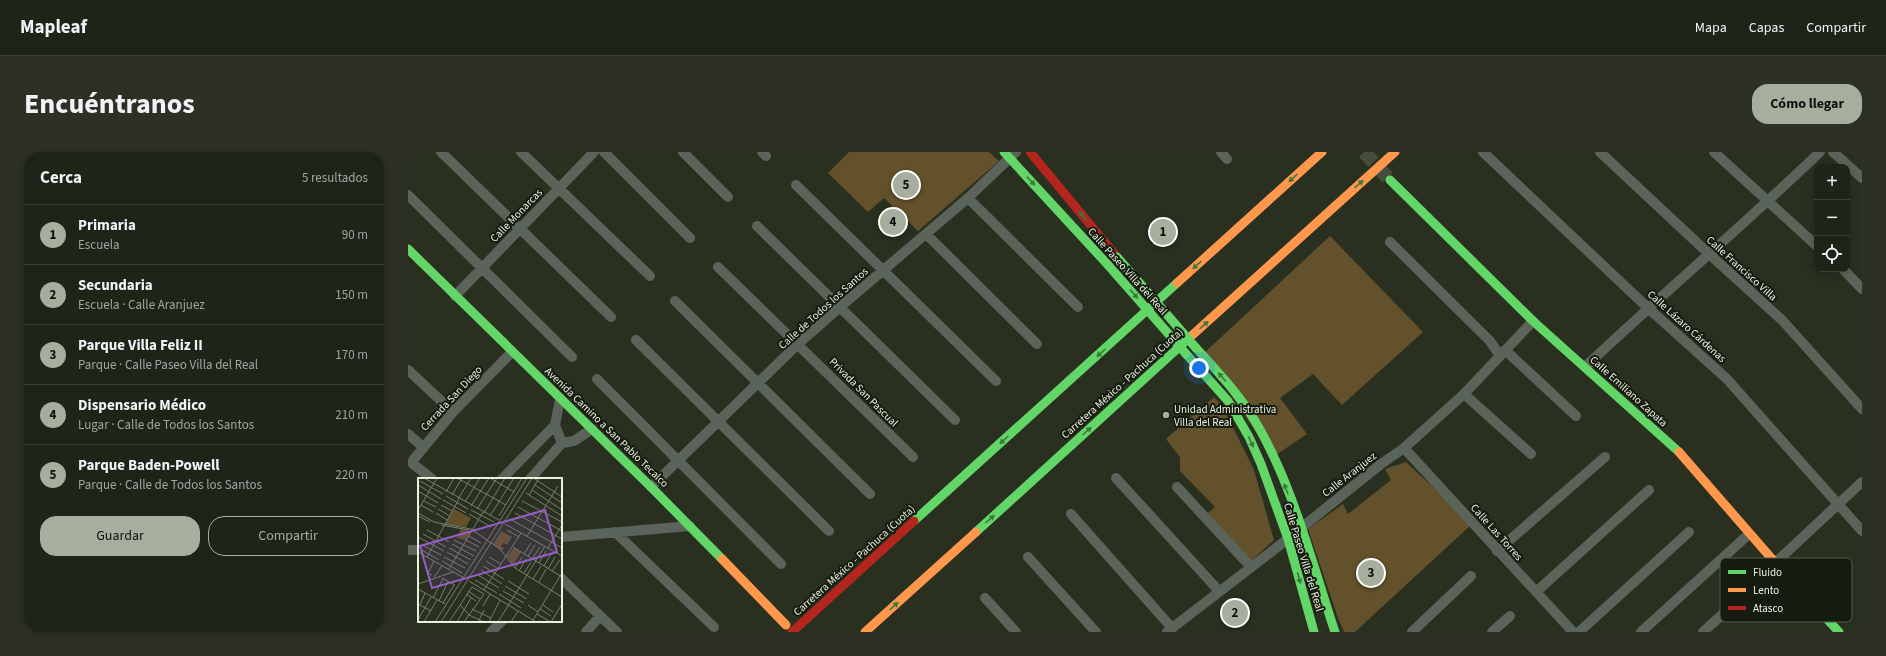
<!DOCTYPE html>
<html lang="es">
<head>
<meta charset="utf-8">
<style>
	:root { --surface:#1f2418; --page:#2c3025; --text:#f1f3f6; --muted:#a1a4a2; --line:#3c4137; --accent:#a6ae9d }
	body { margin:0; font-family:"Source Sans 3",sans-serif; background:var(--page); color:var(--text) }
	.controls { position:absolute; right:12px; top:12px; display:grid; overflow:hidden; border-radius:8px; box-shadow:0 2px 10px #0003 }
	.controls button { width:36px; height:36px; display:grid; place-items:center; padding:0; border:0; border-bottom:1px solid var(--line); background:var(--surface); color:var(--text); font:20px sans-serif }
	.you { position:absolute; left:791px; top:216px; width:14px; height:14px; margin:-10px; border:3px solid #fff; border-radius:50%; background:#1a73e8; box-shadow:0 0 0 6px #1a73e833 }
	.badge { display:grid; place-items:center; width:26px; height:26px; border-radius:50%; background:var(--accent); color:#111; font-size:13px; font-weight:700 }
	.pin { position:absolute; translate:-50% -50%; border:2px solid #fff; box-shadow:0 1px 4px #0006 }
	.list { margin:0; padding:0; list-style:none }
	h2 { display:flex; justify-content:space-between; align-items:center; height:52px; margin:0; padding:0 16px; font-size:17px }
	h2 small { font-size:13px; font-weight:400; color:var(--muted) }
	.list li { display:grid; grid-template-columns:26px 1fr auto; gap:12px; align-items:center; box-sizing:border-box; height:60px; padding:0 16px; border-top:1px solid var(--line) }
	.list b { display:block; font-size:15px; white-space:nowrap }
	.list p { margin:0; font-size:13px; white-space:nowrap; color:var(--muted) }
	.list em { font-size:13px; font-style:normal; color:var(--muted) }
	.actions { display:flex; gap:8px; padding:12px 16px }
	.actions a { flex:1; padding:9px 0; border:1px solid var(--accent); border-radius:16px; text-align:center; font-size:14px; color:var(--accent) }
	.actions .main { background:var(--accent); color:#111 }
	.icon { flex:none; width:22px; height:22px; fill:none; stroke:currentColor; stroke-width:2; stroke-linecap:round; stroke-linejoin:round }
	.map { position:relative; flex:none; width:1454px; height:480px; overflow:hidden; border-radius:16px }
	header { display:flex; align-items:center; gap:24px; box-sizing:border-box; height:56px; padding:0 20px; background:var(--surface); border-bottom:1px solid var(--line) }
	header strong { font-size:19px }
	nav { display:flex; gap:22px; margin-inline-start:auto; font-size:14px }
	.intro { display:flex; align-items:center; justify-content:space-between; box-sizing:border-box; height:96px; padding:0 24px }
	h1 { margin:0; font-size:28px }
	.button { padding:10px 18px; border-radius:16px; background:var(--accent); color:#111; font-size:14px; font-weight:700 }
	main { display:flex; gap:24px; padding:0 24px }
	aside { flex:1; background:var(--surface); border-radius:16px; box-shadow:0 2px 10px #0003 }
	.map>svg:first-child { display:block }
	.green { fill:#63512b }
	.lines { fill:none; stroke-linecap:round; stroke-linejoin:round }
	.secondary-tunnel { stroke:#464d3d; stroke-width:14; stroke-dasharray:14 7; stroke-linecap:butt }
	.street { stroke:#5b645b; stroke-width:10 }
	.fast { stroke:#63d668; stroke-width:9 }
	.slow { stroke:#ff974d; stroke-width:9 }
	.jam { stroke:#b3261e; stroke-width:9 }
	.fast-bridge { stroke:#63d668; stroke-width:9 }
	.oneway { fill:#3c783c }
	.poi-dot { fill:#a6ae9d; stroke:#161b0f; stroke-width:1.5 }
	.labels { text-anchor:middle; stroke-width:4; stroke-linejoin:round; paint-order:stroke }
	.street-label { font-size:11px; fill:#e9f2e0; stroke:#161b0f }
	.poi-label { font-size:11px; fill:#e9f2e0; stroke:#161b0f; text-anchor:start }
	.inset-road { fill:none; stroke:#767e6d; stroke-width:1 }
	.view { fill:#965ec7; fill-opacity:0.15; stroke:#965ec7; stroke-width:2 }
	.inset-edge { fill:none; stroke:#e9f2e0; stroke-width:2 }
	.key { fill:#161b0f; stroke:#555c4e; stroke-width:1 }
	.key-label { font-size:11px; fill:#e9f2e0 }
</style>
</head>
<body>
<header>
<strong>Mapleaf</strong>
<nav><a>Mapa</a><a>Capas</a><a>Compartir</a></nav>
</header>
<div class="intro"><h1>Encuéntranos</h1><a class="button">Cómo llegar</a></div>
<main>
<aside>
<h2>Cerca<small>5 resultados</small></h2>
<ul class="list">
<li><span class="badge">1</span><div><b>Primaria</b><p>Escuela</p></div><em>90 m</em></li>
<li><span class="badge">2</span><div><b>Secundaria</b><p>Escuela · Calle Aranjuez</p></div><em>150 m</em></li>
<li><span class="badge">3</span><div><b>Parque Villa Feliz II</b><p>Parque · Calle Paseo Villa del Real</p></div><em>170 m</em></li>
<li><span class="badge">4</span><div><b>Dispensario Médico</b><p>Lugar · Calle de Todos los Santos</p></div><em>210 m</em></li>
<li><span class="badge">5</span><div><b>Parque Baden-Powell</b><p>Parque · Calle de Todos los Santos</p></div><em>220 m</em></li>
</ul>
<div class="actions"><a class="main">Guardar</a><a>Compartir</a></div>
</aside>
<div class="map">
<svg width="1454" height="480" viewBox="0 0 1454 480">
	<rect width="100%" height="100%" fill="#293020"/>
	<path class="green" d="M441,0H581L591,9L510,79L476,46L460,60L420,21Z
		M922,84L1015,180L934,253L905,222L872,246L899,282L865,305L795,202Z
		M806,245L815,255L846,318L866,388L839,413L797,363L807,355L772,319V305L758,287Z
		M998,310L1064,372L947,480H936L930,466L900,377L935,352L940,362L983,328L977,317Z"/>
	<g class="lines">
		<path class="secondary-tunnel" d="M956,0L982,28"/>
		<path class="street" d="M33,0L203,165
			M113,0L242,124
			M196,0L282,86
			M275,0L320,45
			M354,0L358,4
			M813,0L819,7
			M1075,0L1240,156L1319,227L1454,379
			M1192,0L1300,101L1374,168L1454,257
			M1306,0L1409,94
			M1425,0L1454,26
			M388,33L588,229
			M0,43L164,205
			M560,46L670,155
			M349,74L547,268
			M518,82L629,192
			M982,90L1082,189L1092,204
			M310,115L505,305
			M1435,117L1454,137
			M47,144L186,0
			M267,149L462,342
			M228,188L421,379
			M1097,198L1168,264
			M1177,215C1254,142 1335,74 1412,0
			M0,218L45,260
			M189,227L373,412
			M1056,242L1123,302
			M147,273L154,291
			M0,282L15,295
			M996,296L1165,480
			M708,326L811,439
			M24,327L5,312L4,310L6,307L45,260L104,200
			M94,327L147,273L152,247
			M122,327L154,291L166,289L184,277
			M243,335L390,192L432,155L560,46L608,0
			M769,335L843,415
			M663,362L764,476
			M207,380L306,475
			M153,385L282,374
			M0,398H11
			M1089,399L1197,305
			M620,405L688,480
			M1367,411L1454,330
			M153,426L209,480
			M1128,440L1241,338
			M577,446L608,480
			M83,480L94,469
			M178,480L192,464
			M759,480L863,400L973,312L996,296L1056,242L1125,169
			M1004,480L1063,424
			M1084,480L1102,464
			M1171,480L1281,380
			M1233,480L1341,382
			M1295,480L1336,443"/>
		<path class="fast" d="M596,0L700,113
			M982,28L1125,169L1271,300
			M0,97L243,335L314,407
			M788,196C808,218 828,239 844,264C884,329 903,408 927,480
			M779,203L820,249L841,285L853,312L880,387L906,480
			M506,369L769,131
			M568,380L780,187
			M1364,407L1431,480"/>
		<path class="slow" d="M769,131L914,0
			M780,187L987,0
			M1271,300L1364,407
			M314,407L378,473
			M457,480L568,380"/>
		<path class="jam" d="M622,0L709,105
			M384,480L506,369"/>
		<path class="fast-bridge" d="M709,105L788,196
			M700,113L779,203"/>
	</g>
	<defs><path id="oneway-solid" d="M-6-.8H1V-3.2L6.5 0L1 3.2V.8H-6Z"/></defs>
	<g class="oneway">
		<use href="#oneway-solid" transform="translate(885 26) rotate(138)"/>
		<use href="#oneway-solid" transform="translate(623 29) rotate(47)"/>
		<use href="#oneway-solid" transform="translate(951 32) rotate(-42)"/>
		<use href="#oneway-solid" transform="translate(675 64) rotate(-130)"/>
		<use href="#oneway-solid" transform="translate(789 113) rotate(138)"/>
		<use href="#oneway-solid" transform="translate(726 142) rotate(49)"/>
		<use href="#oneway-solid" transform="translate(796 173) rotate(-42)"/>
		<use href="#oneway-solid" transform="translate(693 201) rotate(138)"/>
		<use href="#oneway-solid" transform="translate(814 225) rotate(-131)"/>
		<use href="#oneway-solid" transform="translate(679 279) rotate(-42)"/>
		<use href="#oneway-solid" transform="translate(596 288) rotate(138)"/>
		<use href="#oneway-solid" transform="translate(843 290) rotate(65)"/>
		<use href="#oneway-solid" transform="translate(878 337) rotate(-112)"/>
		<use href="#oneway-solid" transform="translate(582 367) rotate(-42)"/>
		<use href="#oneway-solid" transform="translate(891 426) rotate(75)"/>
		<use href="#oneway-solid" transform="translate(486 454) rotate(-42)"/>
	</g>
	<circle class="poi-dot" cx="758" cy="263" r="4"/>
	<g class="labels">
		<g class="street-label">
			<text transform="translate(108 63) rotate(-46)" y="4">Calle Monarcas</text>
			<text transform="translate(1334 116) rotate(42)" y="4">Calle Francisco Villa</text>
			<text transform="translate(720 119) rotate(48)" y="4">Calle Paseo Villa del Real</text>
			<text transform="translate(415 156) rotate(-42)" y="4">Calle de Todos los Santos</text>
			<text transform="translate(1279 174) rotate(42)" y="4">Calle Lázaro Cárdenas</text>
			<text transform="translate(714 231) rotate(-42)" y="4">Carretera México - Pachuca (Cuota)</text>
			<text transform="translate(1221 239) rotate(42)" y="4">Calle Emiliano Zapata</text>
			<text transform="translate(456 240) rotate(45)" y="4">Privada San Pascual</text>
			<text transform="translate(43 246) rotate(-47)" y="4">Cerrada San Diego</text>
			<text transform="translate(199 275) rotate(44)" y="4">Avenida Camino a San Pablo Tecalco</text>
			<text transform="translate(941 322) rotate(-38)" y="4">Calle Aranjuez</text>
			<text transform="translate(1089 380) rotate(48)" y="4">Calle Las Torres</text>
			<text transform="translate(896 405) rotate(73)" y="4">Calle Paseo Villa del Real</text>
			<text transform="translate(446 408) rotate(-42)" y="4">Carretera México - Pachuca (Cuota)</text>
		</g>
		<g class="poi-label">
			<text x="766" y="261">Unidad Administrativa<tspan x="766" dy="13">Villa del Real</tspan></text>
		</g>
	</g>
	<g transform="translate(10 326)">
		<rect width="144" height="144" fill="#293020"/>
		<path d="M36,31L53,40L48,49L27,46ZM43,51L53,54L48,62L39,60ZM83,53L94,59L89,67L85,65L83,68L86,70L84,73L75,66ZM96,70L103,74L95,87L89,78Z" fill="#63512b"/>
		<path class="inset-road" d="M6,0L81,42M39,0L88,27M72,0L96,14M117,1L144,19M2,3L25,16M0,7L23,21M117,7L144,25M114,12L144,32M0,13L20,25M28,14L36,0M108,15L144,38M34,17L44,0M111,17L121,0M28,18L50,31M40,21L53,0M25,22L48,35M6,23L18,29M104,23L144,44M47,24L62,0M3,27L15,34M23,27L34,33M53,28L71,0M100,29L144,53M20,31L32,38M59,31L79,0M0,32L19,0M53,32L76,44M0,35L16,44L53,51L82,71L97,90L144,119M18,35L29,42M66,35L87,0M97,35L144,61M51,36L73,49M0,38L12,44M72,38L96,0M81,38L104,0M92,41L144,70M87,46L144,78M23,47L51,52M9,52L31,64M89,52L101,59M5,56L28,69M51,58L63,65M109,58L140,8M0,59L26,73M36,62L58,73M48,62L61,69M34,66L56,78M4,67L23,77M95,69L144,99M31,70L53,82M130,70L144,47M2,71L21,82M0,74L46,100M29,74L50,86M106,76L113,65M110,78L117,67M9,79L41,21M26,79L47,90M71,79L83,86M114,81L122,69M24,83L44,95M68,83L79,90M121,85L128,73M65,88L86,101M126,88L133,76M97,90L104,79M31,91L65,34M130,91L137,79M63,92L84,106M101,93L108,81M134,93L142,82M106,95L113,84M14,97L10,95L16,83M60,97L81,110M16,99L24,88M24,100L37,107M115,101L123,88M57,102L79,115M51,103L118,144M90,103L111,116M121,104L128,91M0,106L35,94M87,108L109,121M0,111L27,126M66,112L103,55M50,113L62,121M85,113L106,125M48,116L58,123M81,116L103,130M15,120L25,101M21,123L30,103M25,125L36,107M0,126L13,133M2,127L7,115M42,127L51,137L66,144M110,127L120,134M125,127L135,134M65,128L72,116M54,131L73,140M122,131L133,138M119,136L131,143M0,142L13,119M115,142L144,95M6,144L19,122M17,144L109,0M23,144L114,0M31,144L54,109L66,116M39,144L53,120M46,144L66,116M60,144L66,132M71,144L82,122M80,144L127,68M93,144L100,133M133,144L144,126"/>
		<path class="view" d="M127,32L139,74L14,110L2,68Z"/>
		<rect width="144" height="144" class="inset-edge"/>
	</g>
	<rect x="1312" y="406" width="132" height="64" rx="6" class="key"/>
	<rect x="1320" y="418" width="18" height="4" fill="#63d668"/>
	<rect x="1320" y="436" width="18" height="4" fill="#ff974d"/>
	<rect x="1320" y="454" width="18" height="4" fill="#b3261e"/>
	<g class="key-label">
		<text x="1345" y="424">Fluido</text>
		<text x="1345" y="442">Lento</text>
		<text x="1345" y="460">Atasco</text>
	</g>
</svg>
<div class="controls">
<button>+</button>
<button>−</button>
<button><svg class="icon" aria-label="locate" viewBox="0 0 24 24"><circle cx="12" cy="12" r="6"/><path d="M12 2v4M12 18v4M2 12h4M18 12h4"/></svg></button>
</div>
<div class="you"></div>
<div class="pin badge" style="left:755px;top:80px">1</div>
<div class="pin badge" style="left:827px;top:461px">2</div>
<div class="pin badge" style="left:963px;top:421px">3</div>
<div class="pin badge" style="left:485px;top:70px">4</div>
<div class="pin badge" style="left:498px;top:33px">5</div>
</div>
</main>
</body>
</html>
